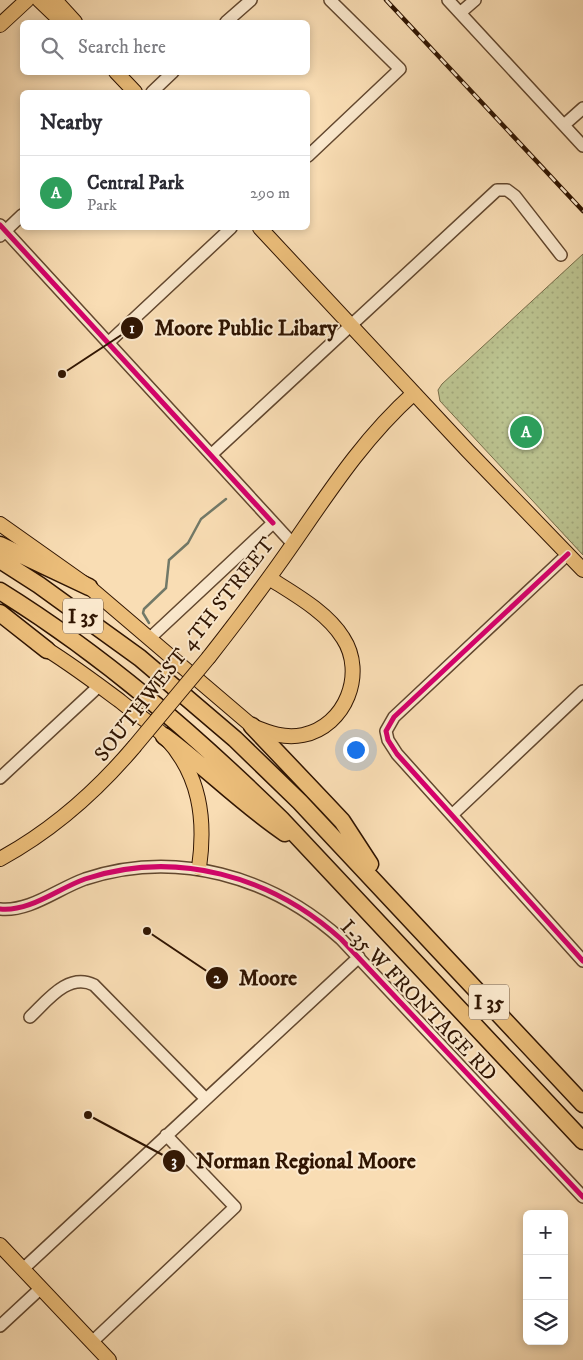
<!DOCTYPE html>
<html lang="en">
<head>
<meta charset="utf-8">
<style>
	:root { --surface:#fff; --page:#f2f2f3; --text:#2b2b33; --muted:#7c7c81; --line:#e1e1e2; --accent:#db2777 }
	body { margin:0; font-family:"IM FELL DW Pica",serif; background:var(--page); color:var(--text) }
	.controls { position:absolute; right:15px; bottom:15px; display:grid; overflow:hidden; border-radius:8px; box-shadow:0 2px 8px #0003 }
	.controls button { width:45px; height:45px; display:grid; place-items:center; padding:0; border:0; border-bottom:1px solid var(--line); background:var(--surface); color:var(--text); font:25px sans-serif }
	.you { position:absolute; left:355px; top:749px; width:18px; height:18px; margin:-12px; border:4px solid #fff; border-radius:50%; background:#1a73e8; box-shadow:0 0 0 8px #1a73e833 }
	.badge { display:grid; place-items:center; width:32px; height:32px; border-radius:50%; background:var(--accent); color:#fff; font-size:16px; font-weight:700 }
	.pin { position:absolute; translate:-50% -50%; border:2px solid #fff; box-shadow:0 1px 5px #0006 }
	.list { margin:0; padding:0; list-style:none }
	h2 { display:flex; justify-content:space-between; align-items:center; height:65px; margin:0; padding:0 20px; font-size:21px }
	h2 small { font-size:16px; font-weight:400; color:var(--muted) }
	.list li { display:grid; grid-template-columns:32px 1fr auto; gap:15px; align-items:center; box-sizing:border-box; height:75px; padding:0 20px; border-top:1px solid var(--line) }
	.list b { display:block; font-size:19px; white-space:nowrap }
	.list p { margin:0; font-size:16px; white-space:nowrap; color:var(--muted) }
	.list em { font-size:16px; font-style:normal; color:var(--muted) }
	.icon { flex:none; width:28px; height:28px; fill:none; stroke:currentColor; stroke-width:2; stroke-linecap:round; stroke-linejoin:round }
	.map { position:relative; flex:none; width:583px; height:1360px; overflow:hidden }
	.search { position:absolute; background:var(--surface); box-shadow:0 2px 8px #0003; left:20px; top:20px; width:290px; height:55px; display:flex; align-items:center; gap:12px; box-sizing:border-box; padding:0 18px; border-radius:8px; color:var(--muted); font-size:19px }
	.panel { position:absolute; background:var(--surface); box-shadow:0 2px 8px #0003; left:20px; top:90px; width:290px; height:140px; border-radius:8px }
	.map>svg:first-child { display:block }
	.park { fill:url(#park-dots); stroke:#766c48 }
	.lines { fill:none; stroke-linecap:round; stroke-linejoin:round }
	.stream { stroke:#727968; stroke-width:2.5 }
	.minor-casing { stroke:#62472e; stroke-width:14 }
	.major-casing { stroke:#301502; stroke-width:16 }
	.highway-casing { stroke:#301502; stroke-width:19 }
	.minor { stroke:#fbe9ce; stroke-width:11 }
	.major { stroke:#ecbe7a; stroke-width:14 }
	.highway { stroke:#ecbe7a; stroke-width:16 }
	.rail-casing { stroke:#301502; stroke-width:4.5 }
	.rail { stroke:#fbe9ce; stroke-width:2.5; stroke-dasharray:8; stroke-linecap:butt }
	.major-bridge-casing { stroke:#301502; stroke-width:16; stroke-linecap:butt }
	.major-bridge { stroke:#ecbe7a; stroke-width:14 }
	.cycleway-casing { stroke:#fbe9ce; stroke-width:8 }
	.cycleway { stroke:#d6006c; stroke-width:5 }
	.labels { text-anchor:middle; stroke-width:4; stroke-linejoin:round; paint-order:stroke }
	.shield { fill:#fbe9ce; stroke:#6d553f; stroke-width:1 }
	.shield-label { font-size:20px; font-weight:bold; fill:#301502 }
	.street-label { font-size:21px; fill:#301502; stroke:#fbe9ce }
	.leader { fill:none; stroke:#301502; stroke-width:2 }
	.callout-dot { fill:#301502; stroke:#fbe9ce; stroke-width:2 }
	.mark-label { font-size:15px; text-anchor:middle; font-weight:bold; fill:#fff }
	.callout-label { font-size:22px; text-anchor:middle; font-weight:bold; fill:#301502; stroke:#fbe9ce; stroke-width:4; stroke-linejoin:round; paint-order:stroke }
</style>
</head>
<body>
<div class="map">
<svg width="583" height="1360" viewBox="0 0 583 1360">
	<defs>
		<pattern id="park-dots" width="8" height="8" patternUnits="userSpaceOnUse" patternTransform="scale(1.25)"><rect width="8" height="8" fill="#bbc28f"/><path d="M2 2h.1M6 6h.1" fill="none" stroke="#a1a67a" stroke-width="1.8" stroke-linecap="round"/></pattern>
	</defs>
	<rect width="100%" height="100%" fill="#f9ddb4"/>
	<filter id="stains"><feTurbulence type="fractalNoise" baseFrequency=".004" numOctaves="4"/><feColorMatrix values="0 0 0 0 .2 0 0 0 0 .09 0 0 0 0 .02 0 0 0 .5 -.17"/></filter>
	<radialGradient id="worn" r=".72"><stop offset=".6" stop-color="#630" stop-opacity="0"/><stop offset="1" stop-color="#630" stop-opacity=".3"/></radialGradient>
	<path class="park" d="M583,254V555L440,401L438,390L442,384Z"/>
	<g class="lines">
		<path class="stream" d="M149,623L143,613L144,609L166,588L169,560L188,543L201,519L226,499"/>
		<g class="minor-casing">
			<path id="minor" d="M448,0L583,146
				M460,13L475,0
				M226,22L251,0
				M152,92L173,72
				M564,125L583,108
				M308,156L400,69L330,0
				M0,225L293,544
				M0,236L22,215
				M108,343L231,228
				M212,454L497,190H507L515,196L561,255
				M568,554L394,717L386,731L388,740L397,754L583,961
				M150,638L273,523
				M0,778L99,686
				M452,815L583,691
				M0,909C30,912 57,889 85,879C176,849 271,876 341,939L583,1197
				M30,1017C47,1001 68,972 94,985L206,1099
				M23,1269L359,957
				M0,1326L41,1288
				M92,1342L235,1207L166,1135"/>
		</g>
		<g class="major-casing">
			<path id="major" d="M39,0L62,22
				M55,0L75,22
				M0,25L27,0
				M116,72L135,92
				M260,228L468,451L583,570
				M0,524L89,587L252,726C269,733 285,739 303,735C346,726 366,673 343,638C327,612 294,594 269,578
				M38,644C67,661 93,681 120,701C134,713 152,723 165,737C200,774 206,819 199,868
				M209,657C238,620 266,583 293,544C331,489 364,438 414,393
				M0,859C53,830 95,793 134,747
				M0,1245L109,1360"/>
		</g>
		<g class="highway-casing">
			<path id="highway" d="M0,545L89,587
				M0,560L39,585L140,658L235,739L300,802L583,1104
				M0,591C103,655 194,734 281,819L583,1141
				M0,613L47,650
				M252,726L327,805L342,821L370,864
				M164,736C206,767 242,804 285,833"/>
		</g>
		<use href="#minor" class="minor"/>
		<use href="#major" class="major"/>
		<use href="#highway" class="highway"/>
		<g class="rail-casing">
			<path id="rail" d="M386,0L583,211"/>
		</g>
		<use href="#rail" class="rail"/>
		<g class="major-bridge-casing">
			<path id="major-bridge" d="M134,747L209,657"/>
		</g>
		<use href="#major-bridge" class="major-bridge"/>
		<g class="cycleway-casing">
			<path id="cycleway" d="M0,225L273,523
				M568,554L394,717L386,731L388,740L397,754L583,961
				M0,909C30,912 57,889 85,879C176,849 271,876 341,939L583,1197"/>
		</g>
		<use href="#cycleway" class="cycleway"/>
	</g>
	<g class="labels">
		<g class="shield">
			<rect x="63" y="598.5" width="40" height="35" rx="4"/>
			<rect x="469" y="984.5" width="40" height="35" rx="4"/>
		</g>
		<g class="shield-label">
			<text x="83" y="623">I 35</text>
			<text x="489" y="1009">I 35</text>
		</g>
		<g class="street-label">
			<text transform="translate(184 649) rotate(-52)" y="7">SOUTHWEST 4TH STREET</text>
			<text transform="translate(419 1000) rotate(46)" y="7">I-35 W FRONTAGE RD</text>
		</g>
	</g>
	<path class="leader" d="M62 374L132 328M147 931L217 978M88 1115L174 1161"/>
	<g class="callout-dot">
		<circle cx="62" cy="374" r="5"/>
		<circle cx="147" cy="931" r="5"/>
		<circle cx="88" cy="1115" r="5"/>
		<circle cx="132" cy="328" r="12"/>
		<circle cx="217" cy="978" r="12"/>
		<circle cx="174" cy="1161" r="12"/>
	</g>
	<g class="mark-label">
		<text x="132" y="333">1</text>
		<text x="217" y="983">2</text>
		<text x="174" y="1166">3</text>
	</g>
	<g class="callout-label">
		<text x="246" y="335">Moore Public Libary</text>
		<text x="268" y="985">Moore</text>
		<text x="306" y="1168">Norman Regional Moore</text>
	</g>
	<rect width="100%" height="100%" filter="url(#stains)"/>
	<rect width="100%" height="100%" fill="url(#worn)"/>
</svg>
<div class="controls">
<button>+</button>
<button>−</button>
<button><svg class="icon" aria-label="layers" viewBox="0 0 24 24"><path d="M12 4l9 5-9 5-9-5zM3 14l9 5 9-5"/></svg></button>
</div>
<div class="you"></div>
<div class="pin badge" style="left:526px;top:432px;background:#2e9e5b">A</div>
<div class="search"><svg class="icon" aria-label="search" viewBox="0 0 24 24"><circle cx="10" cy="10" r="6"/><path d="M15 15l6 6"/></svg>Search here</div>
<section class="panel">
<h2>Nearby<small></small></h2>
<ul class="list">
<li><span class="badge" style="background:#2e9e5b">A</span><div><b>Central Park</b><p>Park</p></div><em>290 m</em></li>
</ul>
</section>
</div>
</body>
</html>
